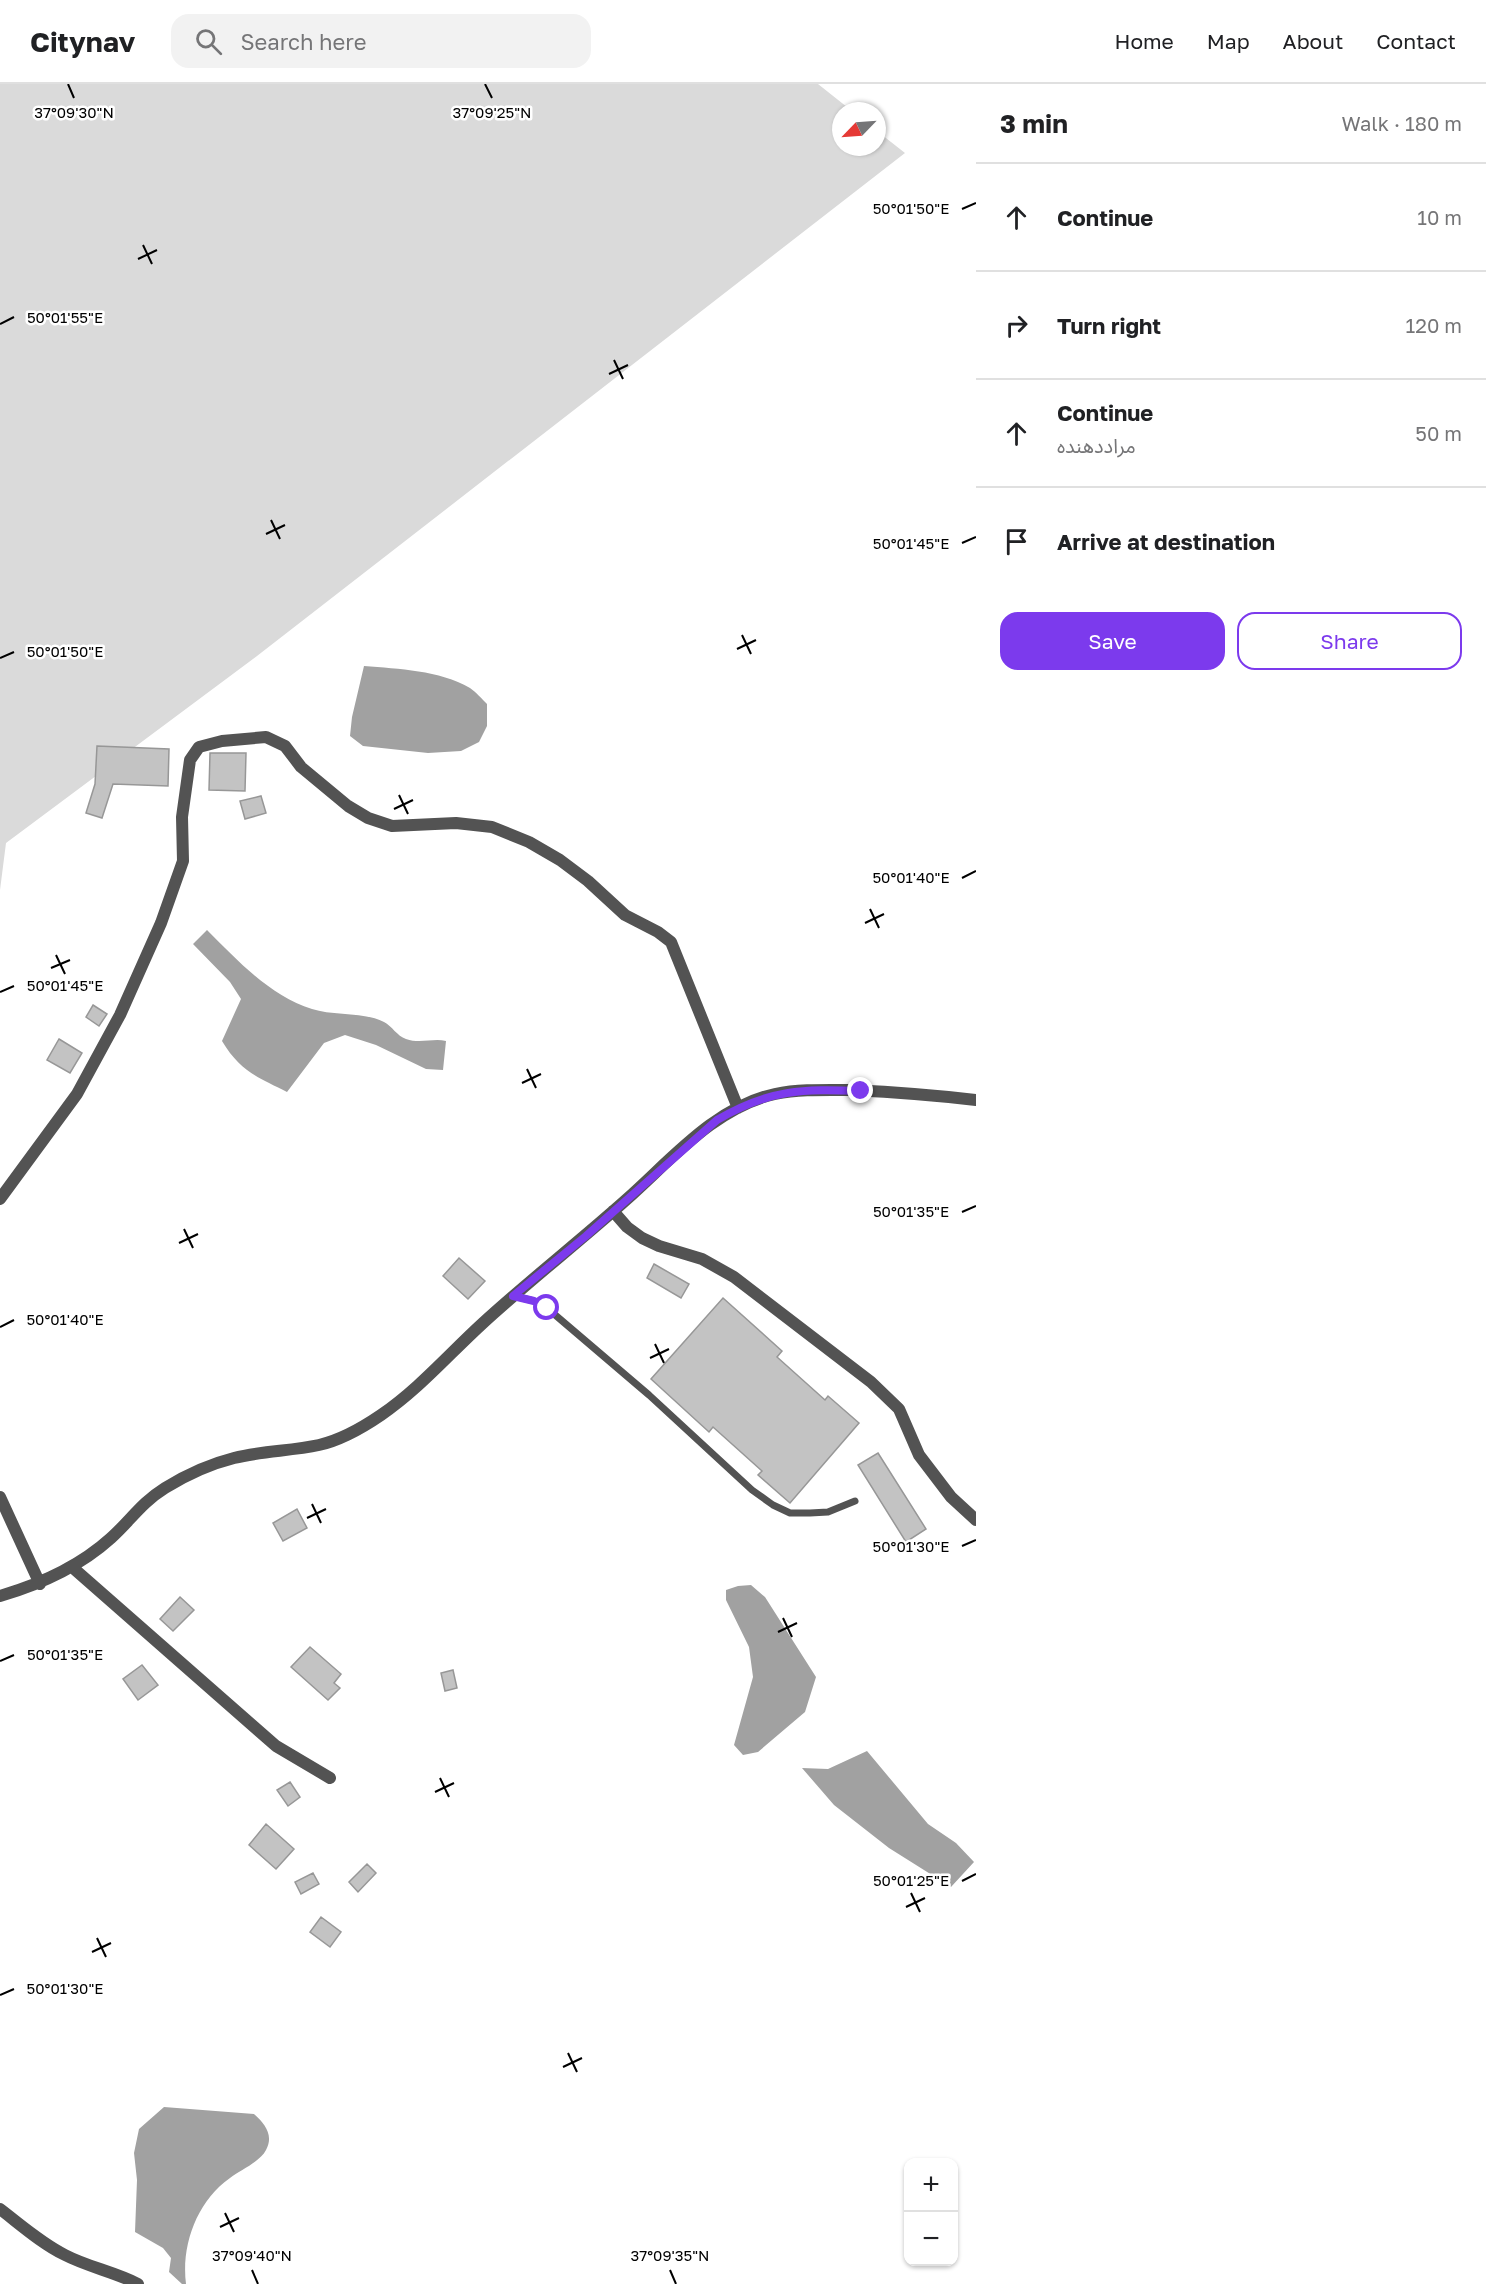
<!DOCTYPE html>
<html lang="en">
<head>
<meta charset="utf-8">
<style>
	:root { --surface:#fff; --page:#f2f2f2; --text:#202124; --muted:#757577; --line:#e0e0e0; --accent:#7c3aed }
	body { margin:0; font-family:"Golos Text","Noto Sans Arabic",sans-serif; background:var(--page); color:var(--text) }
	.controls { position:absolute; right:18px; bottom:18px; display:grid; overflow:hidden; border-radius:12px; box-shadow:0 2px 4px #0004 }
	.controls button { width:54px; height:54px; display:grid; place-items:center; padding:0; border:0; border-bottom:2px solid var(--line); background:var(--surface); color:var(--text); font:30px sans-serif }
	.compass { position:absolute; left:832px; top:18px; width:54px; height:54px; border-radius:50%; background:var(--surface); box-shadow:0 2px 4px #0004; rotate:245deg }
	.stop { position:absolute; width:18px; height:18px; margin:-14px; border:4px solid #7c3aed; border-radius:50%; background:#fff }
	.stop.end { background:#7c3aed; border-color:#fff; box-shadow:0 2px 6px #0008 }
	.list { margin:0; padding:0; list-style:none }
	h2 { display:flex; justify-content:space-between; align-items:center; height:78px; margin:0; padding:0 24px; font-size:26px }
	h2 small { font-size:20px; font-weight:400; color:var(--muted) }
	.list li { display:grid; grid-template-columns:39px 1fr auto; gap:18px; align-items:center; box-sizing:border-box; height:108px; padding:0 24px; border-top:2px solid var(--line) }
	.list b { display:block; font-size:22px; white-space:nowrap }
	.list p { margin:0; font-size:20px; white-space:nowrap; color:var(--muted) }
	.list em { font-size:20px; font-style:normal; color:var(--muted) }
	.actions { display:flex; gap:12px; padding:18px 24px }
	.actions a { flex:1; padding:14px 0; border:2px solid var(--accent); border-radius:18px; text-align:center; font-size:21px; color:var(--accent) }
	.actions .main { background:var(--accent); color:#fff }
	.icon { flex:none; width:33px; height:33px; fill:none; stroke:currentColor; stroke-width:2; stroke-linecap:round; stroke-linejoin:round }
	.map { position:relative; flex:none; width:976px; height:2200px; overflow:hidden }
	header { display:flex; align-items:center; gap:36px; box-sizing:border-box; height:84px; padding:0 30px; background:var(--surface); border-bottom:2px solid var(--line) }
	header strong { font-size:28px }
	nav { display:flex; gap:33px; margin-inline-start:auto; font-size:21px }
	.search { width:420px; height:54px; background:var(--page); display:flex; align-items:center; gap:15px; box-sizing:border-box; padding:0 21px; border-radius:18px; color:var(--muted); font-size:22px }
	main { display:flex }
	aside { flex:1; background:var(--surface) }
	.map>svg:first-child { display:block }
	.green { fill:#dadada }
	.water { fill:#a1a1a1 }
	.building { fill:#c3c3c3; stroke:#979797; stroke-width:1.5 }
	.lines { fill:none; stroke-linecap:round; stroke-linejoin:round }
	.lane { stroke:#535353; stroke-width:7 }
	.street { stroke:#535353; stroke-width:12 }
	.route { stroke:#7c3aed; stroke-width:8 }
	.ticks { fill:none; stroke:#000; stroke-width:2 }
	.ticks-label { font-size:15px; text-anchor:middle; fill:#000; stroke:#fff; stroke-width:5; stroke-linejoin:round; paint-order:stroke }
</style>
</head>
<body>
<header>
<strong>Citynav</strong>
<div class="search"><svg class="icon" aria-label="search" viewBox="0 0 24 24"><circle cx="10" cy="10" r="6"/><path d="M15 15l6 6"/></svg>Search here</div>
<nav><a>Home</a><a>Map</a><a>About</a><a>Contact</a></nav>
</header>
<main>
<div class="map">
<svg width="976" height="2200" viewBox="0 0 976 2200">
	<rect width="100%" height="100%" fill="#fff"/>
	<path class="green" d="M0,0H818L852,27H841V63H877V47L905,69L257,572L6,759L0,806Z"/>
	<path class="water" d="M364,582C399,585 439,586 470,604C476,608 482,615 487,620V642L479,658L461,667L428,669L363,662L350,652L352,633Z
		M207,846C237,876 270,912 312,925C333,932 366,928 384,938C392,942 397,952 406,955C420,960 433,954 446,957L443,986L426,985L376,961L345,951L324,959L287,1008C257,993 240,987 222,957L241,915L230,898L193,860Z
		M751,1501L765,1513L816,1593L805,1628L758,1668L743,1671L734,1661L753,1593L749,1563L726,1516V1506L738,1502Z
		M867,1667L928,1740L956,1759L974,1778L951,1803L889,1764L834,1721L802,1684L828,1685Z
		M164,2023L254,2030C265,2040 274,2051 266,2066C260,2078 240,2086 230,2094C197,2117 181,2161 186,2200H182L169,2188L171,2174L163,2164L135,2148L137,2096L134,2069L139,2045Z"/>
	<path class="building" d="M97,662L169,665L168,702L113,700L102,734L86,729L95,700Z
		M210,669H246L245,707L209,706Z
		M261,712L266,729L245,735L240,717Z
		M93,921L107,930L99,942L86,933Z
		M59,955L82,969L70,989L47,976Z
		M459,1174L485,1197L468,1215L443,1192Z
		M654,1180L689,1200L681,1214L647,1194Z
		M723,1214L782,1267L777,1273L825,1316L828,1312L859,1339L790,1419L758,1391L762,1387L713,1343L709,1348L651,1295Z
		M878,1369L926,1445L906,1458L858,1381Z
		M297,1425L307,1444L283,1457L273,1439Z
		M180,1513L194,1526L173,1547L160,1535Z
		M310,1563L341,1590L334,1599L340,1604L328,1616L291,1583Z
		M142,1581L158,1601L138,1616L123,1595Z
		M453,1586L457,1604L445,1607L441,1589Z
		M290,1698L300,1713L288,1722L277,1706Z
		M266,1740L294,1765L276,1785L249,1761Z
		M367,1780L376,1789L358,1808L349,1798Z
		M313,1789L319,1800L301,1810L295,1798Z
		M321,1833L341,1848L330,1863L310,1848Z"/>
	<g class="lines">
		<path class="lane" d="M514,1212L534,1217L547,1224L649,1311L752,1406L773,1421L790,1429H810L828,1428L855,1417"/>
		<path class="street" d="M0,1115L77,1010L120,931L161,839L183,777L182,733L190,676L199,663L222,657L266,653L285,662L301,683L348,722L368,734L392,742L456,739L492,743L529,758L560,776L588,797L625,831L658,848L671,858L738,1024
			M613,1127L627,1143L642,1154L659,1162L702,1175L734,1193L871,1298L899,1325L919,1371L951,1413L976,1436
			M0,1413L40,1500
			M72,1483L276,1662L330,1694
			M0,1512C41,1500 79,1483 111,1454C131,1436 141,1419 165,1404C186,1391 210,1380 234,1374C262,1367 291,1367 319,1361C341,1356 362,1344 381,1331C419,1305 449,1270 483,1239C530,1196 580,1157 627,1115C671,1076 715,1023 775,1010C800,1005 825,1006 850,1006C892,1008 934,1011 976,1016
			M0,2125C21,2141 41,2159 65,2171C88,2183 115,2188 138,2200"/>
	</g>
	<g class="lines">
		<path class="route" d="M547,1224L534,1217L513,1212L586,1152L717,1036C770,1005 802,1005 861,1007"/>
	</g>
	<path class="ticks" d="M68,0L74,14M485,0L492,14M962,125L976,119M143,161L152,180M138,175L157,166M0,240L14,233M614,276L623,295M609,290L628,281M271,436L280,455M266,450L285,441M962,459L976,453M742,551L751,570M737,565L756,556M0,574L14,568M399,711L408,730M394,725L413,716M962,794L976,787M870,825L879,844M865,839L884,830M56,871L65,890M51,884L70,876M0,908L14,902M527,985L536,1004M522,999L541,990M962,1128L976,1122M184,1145L193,1164M179,1159L198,1150M0,1243L14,1236M655,1260L664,1279M650,1274L669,1265M312,1420L321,1439M307,1434L326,1425M962,1462L976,1456M783,1534L792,1553M778,1548L797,1539M0,1577L14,1571M440,1694L449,1713M435,1708L454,1699M962,1797L976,1790M911,1809L920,1828M906,1823L925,1814M97,1854L106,1873M92,1868L111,1859M0,1911L14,1905M568,1969L577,1988M563,1983L582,1974M225,2129L234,2148M220,2143L239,2134M252,2186L258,2200M670,2186L676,2200"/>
	<g class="ticks-label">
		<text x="74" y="34">37°09'30"N</text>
		<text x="492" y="34">37°09'25"N</text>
		<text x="911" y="130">50°01'50"E</text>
		<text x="65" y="239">50°01'55"E</text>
		<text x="911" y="465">50°01'45"E</text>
		<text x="65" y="573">50°01'50"E</text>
		<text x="911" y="799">50°01'40"E</text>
		<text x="65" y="907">50°01'45"E</text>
		<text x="911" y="1133">50°01'35"E</text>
		<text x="65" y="1241">50°01'40"E</text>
		<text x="911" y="1468">50°01'30"E</text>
		<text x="65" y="1576">50°01'35"E</text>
		<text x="911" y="1802">50°01'25"E</text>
		<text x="65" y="1910">50°01'30"E</text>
		<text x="252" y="2177">37°09'40"N</text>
		<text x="670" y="2177">37°09'35"N</text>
	</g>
</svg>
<div class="controls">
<button>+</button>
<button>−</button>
</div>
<svg class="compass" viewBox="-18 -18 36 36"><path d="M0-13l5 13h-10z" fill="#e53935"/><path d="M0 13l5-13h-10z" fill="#757577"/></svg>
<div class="stop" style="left:547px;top:1224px"></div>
<div class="stop end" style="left:861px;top:1007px"></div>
</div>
<aside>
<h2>3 min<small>Walk · 180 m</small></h2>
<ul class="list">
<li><svg class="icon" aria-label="ahead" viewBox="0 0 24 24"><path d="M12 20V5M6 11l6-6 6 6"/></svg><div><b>Continue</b></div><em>10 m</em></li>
<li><svg class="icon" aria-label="right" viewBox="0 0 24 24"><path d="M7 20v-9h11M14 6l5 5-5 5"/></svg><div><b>Turn right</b></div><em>120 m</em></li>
<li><svg class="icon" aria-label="ahead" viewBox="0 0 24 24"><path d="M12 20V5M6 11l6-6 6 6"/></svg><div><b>Continue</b><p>مراددهنده</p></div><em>50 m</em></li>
<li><svg class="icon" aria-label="arrive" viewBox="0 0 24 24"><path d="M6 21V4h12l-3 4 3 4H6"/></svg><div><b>Arrive at destination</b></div></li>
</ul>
<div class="actions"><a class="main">Save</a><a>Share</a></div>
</aside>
</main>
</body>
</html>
